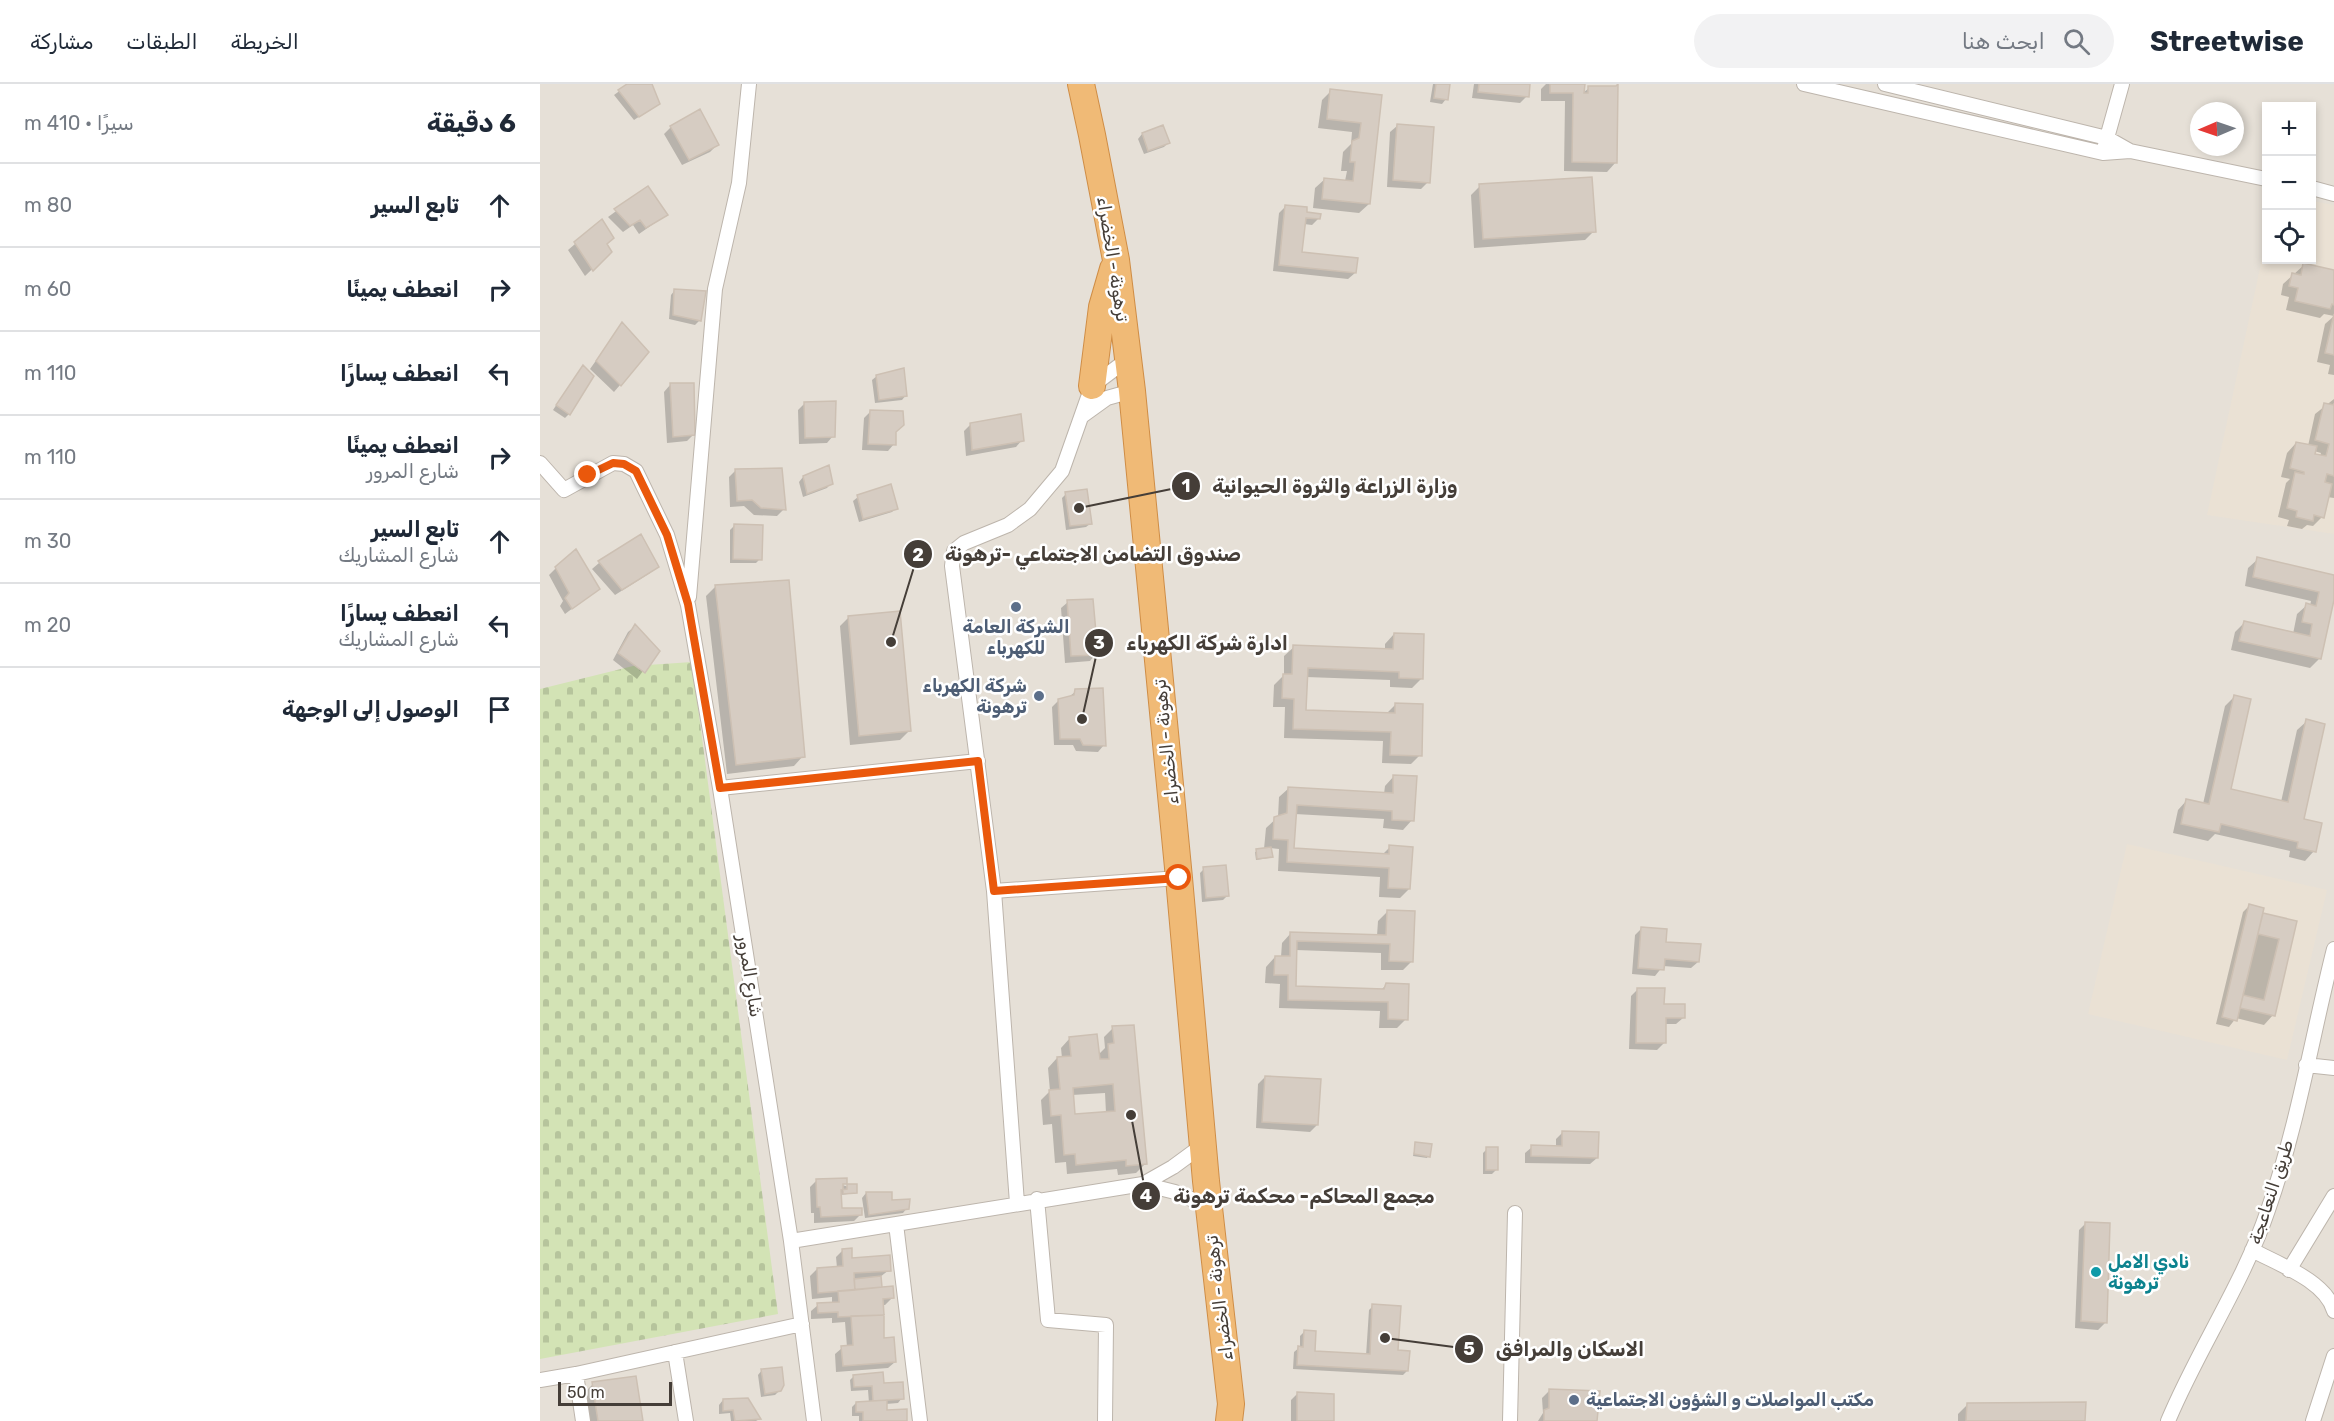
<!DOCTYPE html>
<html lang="ar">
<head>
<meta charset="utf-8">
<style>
	:root { --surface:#fff; --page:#f2f2f3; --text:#1f2937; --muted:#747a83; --line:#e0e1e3 }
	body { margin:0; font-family:Rubik,Vazirmatn,sans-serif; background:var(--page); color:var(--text); direction:rtl }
	.controls { position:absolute; right:18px; top:18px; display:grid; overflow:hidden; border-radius:0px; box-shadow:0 3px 9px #0003 }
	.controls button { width:54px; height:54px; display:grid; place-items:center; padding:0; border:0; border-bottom:2px solid var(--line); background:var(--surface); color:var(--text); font:30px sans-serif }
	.compass { position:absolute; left:1650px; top:18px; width:54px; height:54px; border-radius:50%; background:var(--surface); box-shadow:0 3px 9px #0003; rotate:268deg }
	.scale { position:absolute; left:18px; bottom:15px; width:114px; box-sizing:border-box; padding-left:6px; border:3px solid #453e38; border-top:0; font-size:16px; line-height:21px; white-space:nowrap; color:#453e38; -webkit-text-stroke:4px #fff; paint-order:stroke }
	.stop { position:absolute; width:18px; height:18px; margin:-14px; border:4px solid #ea580c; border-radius:50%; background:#fff }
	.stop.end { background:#ea580c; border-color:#fff; box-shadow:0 2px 6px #0008 }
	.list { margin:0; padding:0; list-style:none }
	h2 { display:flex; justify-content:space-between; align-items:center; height:78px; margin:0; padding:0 24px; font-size:26px }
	h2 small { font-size:20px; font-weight:400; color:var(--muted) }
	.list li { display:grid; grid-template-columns:39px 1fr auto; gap:18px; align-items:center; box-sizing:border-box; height:84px; padding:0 24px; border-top:2px solid var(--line) }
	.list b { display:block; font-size:22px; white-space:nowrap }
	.list p { margin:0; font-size:20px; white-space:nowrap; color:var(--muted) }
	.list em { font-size:20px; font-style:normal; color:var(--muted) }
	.icon { flex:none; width:33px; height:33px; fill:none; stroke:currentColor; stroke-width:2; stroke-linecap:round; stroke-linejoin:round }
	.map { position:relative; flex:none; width:1794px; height:1337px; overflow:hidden; direction:ltr }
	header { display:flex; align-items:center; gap:36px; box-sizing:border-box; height:84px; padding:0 30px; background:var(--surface); border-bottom:2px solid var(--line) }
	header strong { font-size:28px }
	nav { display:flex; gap:33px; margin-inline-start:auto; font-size:21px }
	.search { width:420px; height:54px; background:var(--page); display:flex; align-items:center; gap:15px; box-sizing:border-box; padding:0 21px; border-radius:33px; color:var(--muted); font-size:22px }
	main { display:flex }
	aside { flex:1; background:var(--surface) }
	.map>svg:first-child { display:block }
	.residential { fill:#e6e0d7; fill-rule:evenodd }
	.education { fill:#eae1d4 }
	.cemetery { fill:url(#cemetery-stones) }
	.shadow { fill:#0003; fill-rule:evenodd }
	.building { fill:#d6ccc2; stroke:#cdc0b3; stroke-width:1.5; fill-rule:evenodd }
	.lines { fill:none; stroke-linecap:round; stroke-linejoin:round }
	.street-casing { stroke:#bdb5ac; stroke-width:16 }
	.highway-casing { stroke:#cf8d46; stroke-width:28 }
	.street { stroke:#fff; stroke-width:14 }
	.highway { stroke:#f0ba76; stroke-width:26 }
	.route { stroke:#ea580c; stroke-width:8 }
	.service-dot { fill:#5c6f8a; stroke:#fff; stroke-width:2 }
	.culture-dot { fill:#0f9aa8; stroke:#fff; stroke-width:2 }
	.labels { text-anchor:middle; stroke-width:5; stroke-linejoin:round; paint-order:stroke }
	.street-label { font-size:18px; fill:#453e38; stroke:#fff }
	.service-label { font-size:18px; font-weight:bold; fill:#4e5e75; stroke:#fff }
	.culture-label { font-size:18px; font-weight:bold; fill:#0d838f; stroke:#fff; text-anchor:start }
	.leader { fill:none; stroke:#453e38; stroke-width:2 }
	.callout-dot { fill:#453e38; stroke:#fff; stroke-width:2 }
	.mark-label { font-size:18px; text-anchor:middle; font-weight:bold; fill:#fff }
	.callout-label { font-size:20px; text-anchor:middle; font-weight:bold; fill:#453e38; stroke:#fff; stroke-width:5; stroke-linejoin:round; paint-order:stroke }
</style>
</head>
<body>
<header>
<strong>Streetwise</strong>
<div class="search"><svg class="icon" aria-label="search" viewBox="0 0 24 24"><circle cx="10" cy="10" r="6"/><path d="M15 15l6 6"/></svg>ابحث هنا</div>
<nav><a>الخريطة</a><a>الطبقات</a><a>مشاركة</a></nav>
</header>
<main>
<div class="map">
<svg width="1794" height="1337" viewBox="0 0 1794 1337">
	<defs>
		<pattern id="cemetery-stones" width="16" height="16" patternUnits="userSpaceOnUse" patternTransform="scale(1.5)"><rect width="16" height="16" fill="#d3e3b5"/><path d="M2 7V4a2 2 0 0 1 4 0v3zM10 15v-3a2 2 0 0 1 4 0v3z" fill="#b6c49c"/></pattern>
	</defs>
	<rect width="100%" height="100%" fill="#f3eee9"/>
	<path class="residential" d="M0,0H1794V1337H0ZM1726,22H1772V176H1726ZM1659,27H1695V63H1659Z"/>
	<path class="education" d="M1772,117L1794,121V450L1667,431L1726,156V176H1772Z
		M1587,760L1787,806L1747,976L1548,930Z"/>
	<path class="cemetery" d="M152,578L238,1230L0,1275V605L93,582Z"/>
	<path class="shadow" d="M89,0H110L118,20L94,36L74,11Z
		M893,0H908L906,15L902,20L890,18Z
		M934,0H988L987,12L980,19L932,14Z
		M1006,0H1043V9L1049,4L1076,78L1067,88L1024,87L1025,17H1001V5Z
		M791,7L841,13L829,120L819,129L773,124L775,104L785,95L805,97L807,87H801L803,68L811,60L812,48L778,44L782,16Z
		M857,42L888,98L881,105L847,103L850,48Z
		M131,43L177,61L170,68L142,81L124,50Z
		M622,43L628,59L624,63L604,70L598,55L602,50Z
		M940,102L1054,147L1045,156L934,164L931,111Z
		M108,104L126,131L99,150L93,141L83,148L68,133Z
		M746,122L779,134L772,141L764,140L761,169L815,189L808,195L733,187L739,129Z
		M62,137L65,160L70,168L45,192L28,166Z
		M1764,181L1794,188V291L1788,290L1790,281L1777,278L1785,240L1794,232L1784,230L1780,234L1746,226L1749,213L1741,211L1743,200Z
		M135,206L159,237L155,241L129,235L131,211Z
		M82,240L80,301L74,308L50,285Z
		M39,287L29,330L25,334L13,326Z
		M337,292L366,311L362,316L335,319L332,296Z
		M130,301L154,350L147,357L127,359L124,308Z
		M1794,315V414L1787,413L1782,433L1773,442L1767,441L1762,445L1747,442L1749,436L1738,433L1746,399L1750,395L1741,393L1747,369L1756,359L1768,362L1775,330ZM1774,367L1781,369L1780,372L1773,371Z
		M265,319L293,352L287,359L259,360L258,326Z
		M331,327L355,348L354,360L348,367L322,366L324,334Z
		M431,340L482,356L476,363L426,372L424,347Z
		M195,387L244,425L237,432L214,431L204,422L190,423L189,393Z
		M263,393L291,399L287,404L263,413L259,398Z
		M526,410L551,439L546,443L526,446L522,414Z
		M318,413L356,424L352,428L319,438L313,417Z
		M194,442L220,475L216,479H190V446Z
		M100,452L117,483L110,489L75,511L52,485L59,479Z
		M1718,475L1794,492V509L1779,575L1770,584L1691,566L1695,548L1704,539L1753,550L1757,530L1767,521L1770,522L1771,517L1705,502L1708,484Z
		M16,484L58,505L25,530L20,522L23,517L9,491Z
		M176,502L263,672L254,682L187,690L166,512Z
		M528,518L556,570L550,577L525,579L521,524Z
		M309,533L369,647L360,656L310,661L300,542Z
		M95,542L118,567L97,595L73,576L88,548Z
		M854,550L881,595L872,604L850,603V596L766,593L765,628L846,630L856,620L880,671L871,680L842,679L843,657L744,654L745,623H733L734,601L744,591V572L754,563L845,566V560Z
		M536,607L564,661L558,668L536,667L533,661H514L512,623L519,616L529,613Z
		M1694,613L1689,706L1741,718L1757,646L1767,637L1762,736L1774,767L1765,777L1749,773L1750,767L1675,750L1668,757L1633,749L1638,726L1647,716L1663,720L1685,622Z
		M854,692L872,736L863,746L843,744L844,735L755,730L753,765L842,771L850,763L869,805L860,814L839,813L840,793L738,787L739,765L730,764L729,774L716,776L715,768L724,765L726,744L738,733L739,713L749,704L844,710L845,702Z
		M664,785L688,811L683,816L662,818L660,789Z
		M1709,822L1721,830L1755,838L1733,931L1724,941L1696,934L1689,943L1676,940L1703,828Z
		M847,828L872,877L863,886H841V869L756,866L755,904L841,906L846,901L866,935L857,944H839L840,927L739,924L740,900L725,899L726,883L735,873H741L742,859L751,849L837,852L838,837Z
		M1102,844L1125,859L1158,878L1151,884L1123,882L1115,892L1092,890L1095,851Z
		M1098,905L1143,934L1136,940H1124V959L1117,966L1089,965L1091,912Z
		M573,944L605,1080L596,1089L578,1091L577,1085L527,1090L526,1078L515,1079L512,1040L503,1041L501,1016L510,1007L508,984L517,974H522L521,964L530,954L558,971L565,964L564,953ZM565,1009L566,1029L534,1032L532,1011Z
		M725,993L777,1041L770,1048L716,1044L718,1000Z
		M1023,1048L1057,1074L1050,1080L985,1079V1069L992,1063H1016V1055Z
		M876,1059L888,1072L887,1074L873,1072Z
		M947,1065L956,1086L952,1090H943V1069Z
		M277,1096L306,1102L316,1109L300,1111L301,1126L320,1131L314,1137L274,1139V1129H271L270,1103Z
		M326,1109L351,1118L367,1124L363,1129L325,1134L322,1114Z
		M1546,1139L1565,1239L1558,1246L1535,1244L1539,1146Z
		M303,1166L311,1175L349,1186L340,1193L341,1205L352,1214L345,1221H342L343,1255L355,1278L348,1284L296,1288L295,1270L302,1264L307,1263L305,1238L292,1239V1234L271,1235V1227L278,1221L292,1220V1213L272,1215L270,1192L277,1185L297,1184L296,1173Z
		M833,1222L867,1287L863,1291L753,1285L754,1268L760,1263V1252L764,1248L773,1269L826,1272L829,1226Z
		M222,1286L240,1306L235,1311L221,1313L218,1291Z
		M314,1292L343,1301L362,1314L358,1319L346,1320V1327L366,1337H319V1332H312V1323L316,1319H329L328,1306L311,1307L310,1296Z
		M53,1300L102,1337H50L46,1307Z
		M1009,1307L1056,1337H998L1003,1329L1002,1314Z
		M758,1309L793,1337H751V1316Z
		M183,1316L219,1335L216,1337H191L190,1329L179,1330V1321Z
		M1427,1321L1543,1337H1418V1330Z"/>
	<path class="building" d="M87,0H112L120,20L99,33L78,6Z
		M896,0H910L908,16L894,14Z
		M939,0H990L989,13L938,8Z
		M1010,0H1045L1044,9H1048V2H1076L1078,0L1077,79L1032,78L1033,9H1010Z
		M790,5L842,11L830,120L782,115L784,94L813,97L815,78H810L812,57L819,54L821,39L787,35Z
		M160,25L179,61L149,76L130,42Z
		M857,40L894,43L890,99L853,96Z
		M623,41L630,59L608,67L602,49Z
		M1052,93L1056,148L943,155L939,100Z
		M108,102L128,131L106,144L100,136L90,142L74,125Z
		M745,121L767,123V128L781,130L780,135L766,134L762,168L818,174L816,189L739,181Z
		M62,135L74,154L67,160L72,168L53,187L34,158Z
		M1763,179L1794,186V221L1792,220L1790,225L1755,217L1758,204L1749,202L1752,189L1761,191Z
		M134,205L166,207L161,237L133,231Z
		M1794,230V271L1785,269Z
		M82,238L109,268L81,302L56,277Z
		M43,281L54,292L30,331L16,321Z
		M364,284L367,312L339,316L336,291Z
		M130,299H154L155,351L133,353Z
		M296,317L295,353L265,354L264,318Z
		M1784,319L1794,321V319V392L1787,390L1785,398L1792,400L1784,434L1774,431L1773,437L1756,433L1757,427L1747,424L1755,388L1764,390V388L1750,384L1756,358L1777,362L1775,370L1786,372L1789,360L1775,356Z
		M330,326L363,327L364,341L356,348V361L328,360Z
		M481,330L484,357L432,366L430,339Z
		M289,381L293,400L267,410L263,392Z
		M242,384L246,426L221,424L212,416L197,417L195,385Z
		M351,400L358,425L323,435L317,411Z
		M547,405L552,440L530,442L525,408Z
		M194,440L223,441L222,476L193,475Z
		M101,450L119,483L82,506L58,477Z
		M36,465L60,505L32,525L25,514L29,509L15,483Z
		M1717,473L1794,491V516L1781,575L1699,557L1704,537L1770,552L1772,540L1762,538L1766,519L1776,522L1779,508L1713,493Z
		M249,496L265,673L196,681L175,501Z
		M553,515L558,571L531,572L527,516Z
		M360,527L371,647L319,652L308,532Z
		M95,540L120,567L105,589L78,569Z
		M854,549L884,550L883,595L859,594V588L768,584L766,626L855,629V619L883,620L882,672L850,671L851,648L753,645L754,615L742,614L743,590H752L753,561L853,565Z
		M563,604L566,662L543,661L540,655H520L518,615L534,611L535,605Z
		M1694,611L1711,615L1691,705L1748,718L1766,635L1785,640L1764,735L1782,739L1776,768L1757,764L1758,758L1681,740L1679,748L1641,740L1646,715L1669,720Z
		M853,691L877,692L874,737L852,736V727L757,721L754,764L849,770V761L873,763L870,805L848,804L849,784L747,778L748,756L733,755L734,733L747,729L748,703L853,709Z
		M731,763L733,773L717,775L716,765Z
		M686,781L689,812L666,814L663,783Z
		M1709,820L1724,824L1697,937L1682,933Z
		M847,826L875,827L873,878L849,877L850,860L757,857L756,902L844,905L846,899L869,900L868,936L848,935V918L748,916V891H734L735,872H750V848L846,851Z
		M1723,829L1757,837L1735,932L1700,924Z
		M1101,843L1127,845L1126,858L1161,860L1159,878L1125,875L1124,886L1098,884Z
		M1718,850L1739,855L1724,916L1703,911Z
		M1097,904H1125L1124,920H1145V934H1126V959H1096Z
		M594,941L607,1080L586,1082V1076L536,1081L535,1070L524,1071L521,1031L511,1032L509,1006L520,1005L517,973L531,972L529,953L557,950L560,975H569L568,960L574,959L572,942ZM573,1000L575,1027L535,1030L533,1004Z
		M725,992L781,995L778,1041L722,1038Z
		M1022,1047L1059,1048L1058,1074L991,1072V1061L1022,1062Z
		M875,1058L892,1060L890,1073L874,1070Z
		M946,1063H958V1086H946Z
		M307,1094V1105L301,1106L302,1124H322V1131L281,1133L280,1123H277L276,1095Z
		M303,1100H317V1109L303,1110Z
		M326,1108H352V1116L370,1115L369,1125L329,1131Z
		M1545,1138L1570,1139L1567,1239L1541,1237Z
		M312,1164V1174L350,1171L351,1187L314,1189L315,1206L278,1209L277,1184L303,1182L302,1165Z
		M341,1192L342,1203L315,1206L314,1195Z
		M353,1202L354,1214L343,1215L344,1231L298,1233V1228L278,1229L277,1219L299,1218L298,1207Z
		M832,1220L861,1222L858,1266L870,1267L868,1287L757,1281L758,1262L763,1263L764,1246L776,1247L775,1267L830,1270Z
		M344,1231V1254L354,1253L356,1278L303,1282L301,1262L313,1261L311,1232Z
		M242,1283L244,1301L241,1307L225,1310L221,1285Z
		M343,1288L344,1299L363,1298L364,1315L333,1317L332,1302L314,1303L313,1291Z
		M96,1292L103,1337H58L52,1298Z
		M1009,1305L1060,1307L1057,1337H1004V1326L1009,1324Z
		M757,1308L794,1310V1337H757Z
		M208,1314L221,1335L195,1337L193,1326L183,1327V1315Z
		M347,1316V1326L367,1325V1337H323V1328H316V1318Z
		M1546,1318L1545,1337H1426L1427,1319Z"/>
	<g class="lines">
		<g class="street-casing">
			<path id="street" d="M1264,0L1563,69L1590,67L1726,95
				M1345,0L1567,54L1590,67
				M1565,61L1582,0
				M1772,104L1794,110
				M542,332L567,314L592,307
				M0,379L24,406L73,379L84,380L96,387L127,451L148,521L180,704L251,1157L274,1337
				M149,513L175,205L199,99L209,0
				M180,704L438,677
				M454,807L639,794
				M1766,981L1794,984
				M603,1100L635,1108L669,1123
				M497,1115L508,1236L566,1241L565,1337
				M477,1119L454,807L412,482L414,467L424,459L468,441L490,425L522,387L552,302L588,275
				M356,1140L380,1337
				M251,1157L603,1100L633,1083L663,1061
				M1712,1166C1738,1180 1786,1197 1794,1227
				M1749,1186L1794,1112
				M135,1268L146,1337
				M36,1290L43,1337
				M0,1296L36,1290L262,1240
				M970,1337L975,1129
				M1628,1337C1658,1265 1703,1200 1728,1126C1758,1041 1772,952 1794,865
				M1773,1337L1794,1272"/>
		</g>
		<g class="highway-casing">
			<path id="highway" d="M541,0L552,51L576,176L592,307L639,794L666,1097L691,1320L689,1337
				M552,302L562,223L573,185"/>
		</g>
		<use href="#street" class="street"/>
		<use href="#highway" class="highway"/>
	</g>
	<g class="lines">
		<path class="route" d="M48,391L73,379L84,380L96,387L127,451L148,520L180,704L438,677L454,807L639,794"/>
	</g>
	<g class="service-dot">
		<circle cx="476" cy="523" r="6"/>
		<circle cx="499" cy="612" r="6"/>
		<circle cx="1034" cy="1316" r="6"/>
	</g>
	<circle class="culture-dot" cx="1556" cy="1188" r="6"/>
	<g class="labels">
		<g class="street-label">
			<text transform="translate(573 175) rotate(81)" y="6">ترهونة - الخضراء</text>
			<text transform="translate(626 658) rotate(-96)" y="6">ترهونة - الخضراء</text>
			<text transform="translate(210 892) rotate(81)" y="6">شارع المرور</text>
			<text transform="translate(1731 1108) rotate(-72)" y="6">طريق النعاعجة</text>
			<text transform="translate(679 1214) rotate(-97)" y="6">ترهونة - الخضراء</text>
		</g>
		<g class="service-label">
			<text x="476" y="549">الشركة العامة<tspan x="476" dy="21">للكهرباء</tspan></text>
			<text x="487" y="608" text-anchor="end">شركة الكهرباء<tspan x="487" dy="21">ترهونة</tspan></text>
			<text x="1046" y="1322" text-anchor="start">مكتب المواصلات و الشؤون الاجتماعية</text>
		</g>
		<g class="culture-label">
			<text x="1568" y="1184">نادي الامل<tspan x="1568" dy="21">ترهونة</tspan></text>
		</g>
	</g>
	<path class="leader" d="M539 424L646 402M351 558L378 470M542 635L559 559M591 1031L606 1112M845 1254L929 1265"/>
	<g class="callout-dot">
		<circle cx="539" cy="424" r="6"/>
		<circle cx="351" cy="558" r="6"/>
		<circle cx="542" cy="635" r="6"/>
		<circle cx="591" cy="1031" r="6"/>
		<circle cx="845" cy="1254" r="6"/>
		<circle cx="646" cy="402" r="15"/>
		<circle cx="378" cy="470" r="15"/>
		<circle cx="559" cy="559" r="15"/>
		<circle cx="606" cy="1112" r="15"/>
		<circle cx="929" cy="1265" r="15"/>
	</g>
	<g class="mark-label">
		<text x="646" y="408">1</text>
		<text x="378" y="477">2</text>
		<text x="559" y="565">3</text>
		<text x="606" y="1118">4</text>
		<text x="929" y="1271">5</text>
	</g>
	<g class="callout-label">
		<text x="795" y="409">وزارة الزراعة والثروة الحيوانية</text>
		<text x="553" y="477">صندوق التضامن الاجتماعي -ترهونة</text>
		<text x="667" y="566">ادارة شركة الكهرباء</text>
		<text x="764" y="1119">مجمع المحاكم- محكمة ترهونة</text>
		<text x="1030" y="1272">الاسكان والمرافق</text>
	</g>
</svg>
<div class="controls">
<button>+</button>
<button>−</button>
<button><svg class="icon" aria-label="locate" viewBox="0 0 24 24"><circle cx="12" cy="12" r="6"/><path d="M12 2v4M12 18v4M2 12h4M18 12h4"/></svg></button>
</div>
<svg class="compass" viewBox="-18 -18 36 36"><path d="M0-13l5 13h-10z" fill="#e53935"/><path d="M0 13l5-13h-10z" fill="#747a83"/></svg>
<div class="scale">50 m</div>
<div class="stop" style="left:639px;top:794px"></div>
<div class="stop end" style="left:48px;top:391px"></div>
</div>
<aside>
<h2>6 دقيقة<small>سيرًا · 410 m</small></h2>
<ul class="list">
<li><svg class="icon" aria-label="ahead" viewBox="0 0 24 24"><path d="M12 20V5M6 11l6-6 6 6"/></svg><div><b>تابع السير</b></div><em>80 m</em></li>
<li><svg class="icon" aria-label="right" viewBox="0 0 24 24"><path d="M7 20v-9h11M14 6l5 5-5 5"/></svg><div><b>انعطف يمينًا</b></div><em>60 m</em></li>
<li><svg class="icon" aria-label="left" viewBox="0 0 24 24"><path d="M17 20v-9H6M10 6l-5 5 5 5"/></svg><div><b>انعطف يسارًا</b></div><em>110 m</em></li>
<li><svg class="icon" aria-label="right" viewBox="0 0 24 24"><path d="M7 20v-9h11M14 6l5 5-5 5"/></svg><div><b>انعطف يمينًا</b><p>شارع المرور</p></div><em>110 m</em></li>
<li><svg class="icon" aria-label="ahead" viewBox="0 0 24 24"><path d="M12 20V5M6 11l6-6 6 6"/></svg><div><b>تابع السير</b><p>شارع المشاريك</p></div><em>30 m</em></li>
<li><svg class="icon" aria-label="left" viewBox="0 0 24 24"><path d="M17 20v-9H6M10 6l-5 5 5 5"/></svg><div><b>انعطف يسارًا</b><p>شارع المشاريك</p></div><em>20 m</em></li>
<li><svg class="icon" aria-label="arrive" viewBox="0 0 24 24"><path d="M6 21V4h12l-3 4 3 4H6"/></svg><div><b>الوصول إلى الوجهة</b></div></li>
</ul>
</aside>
</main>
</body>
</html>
